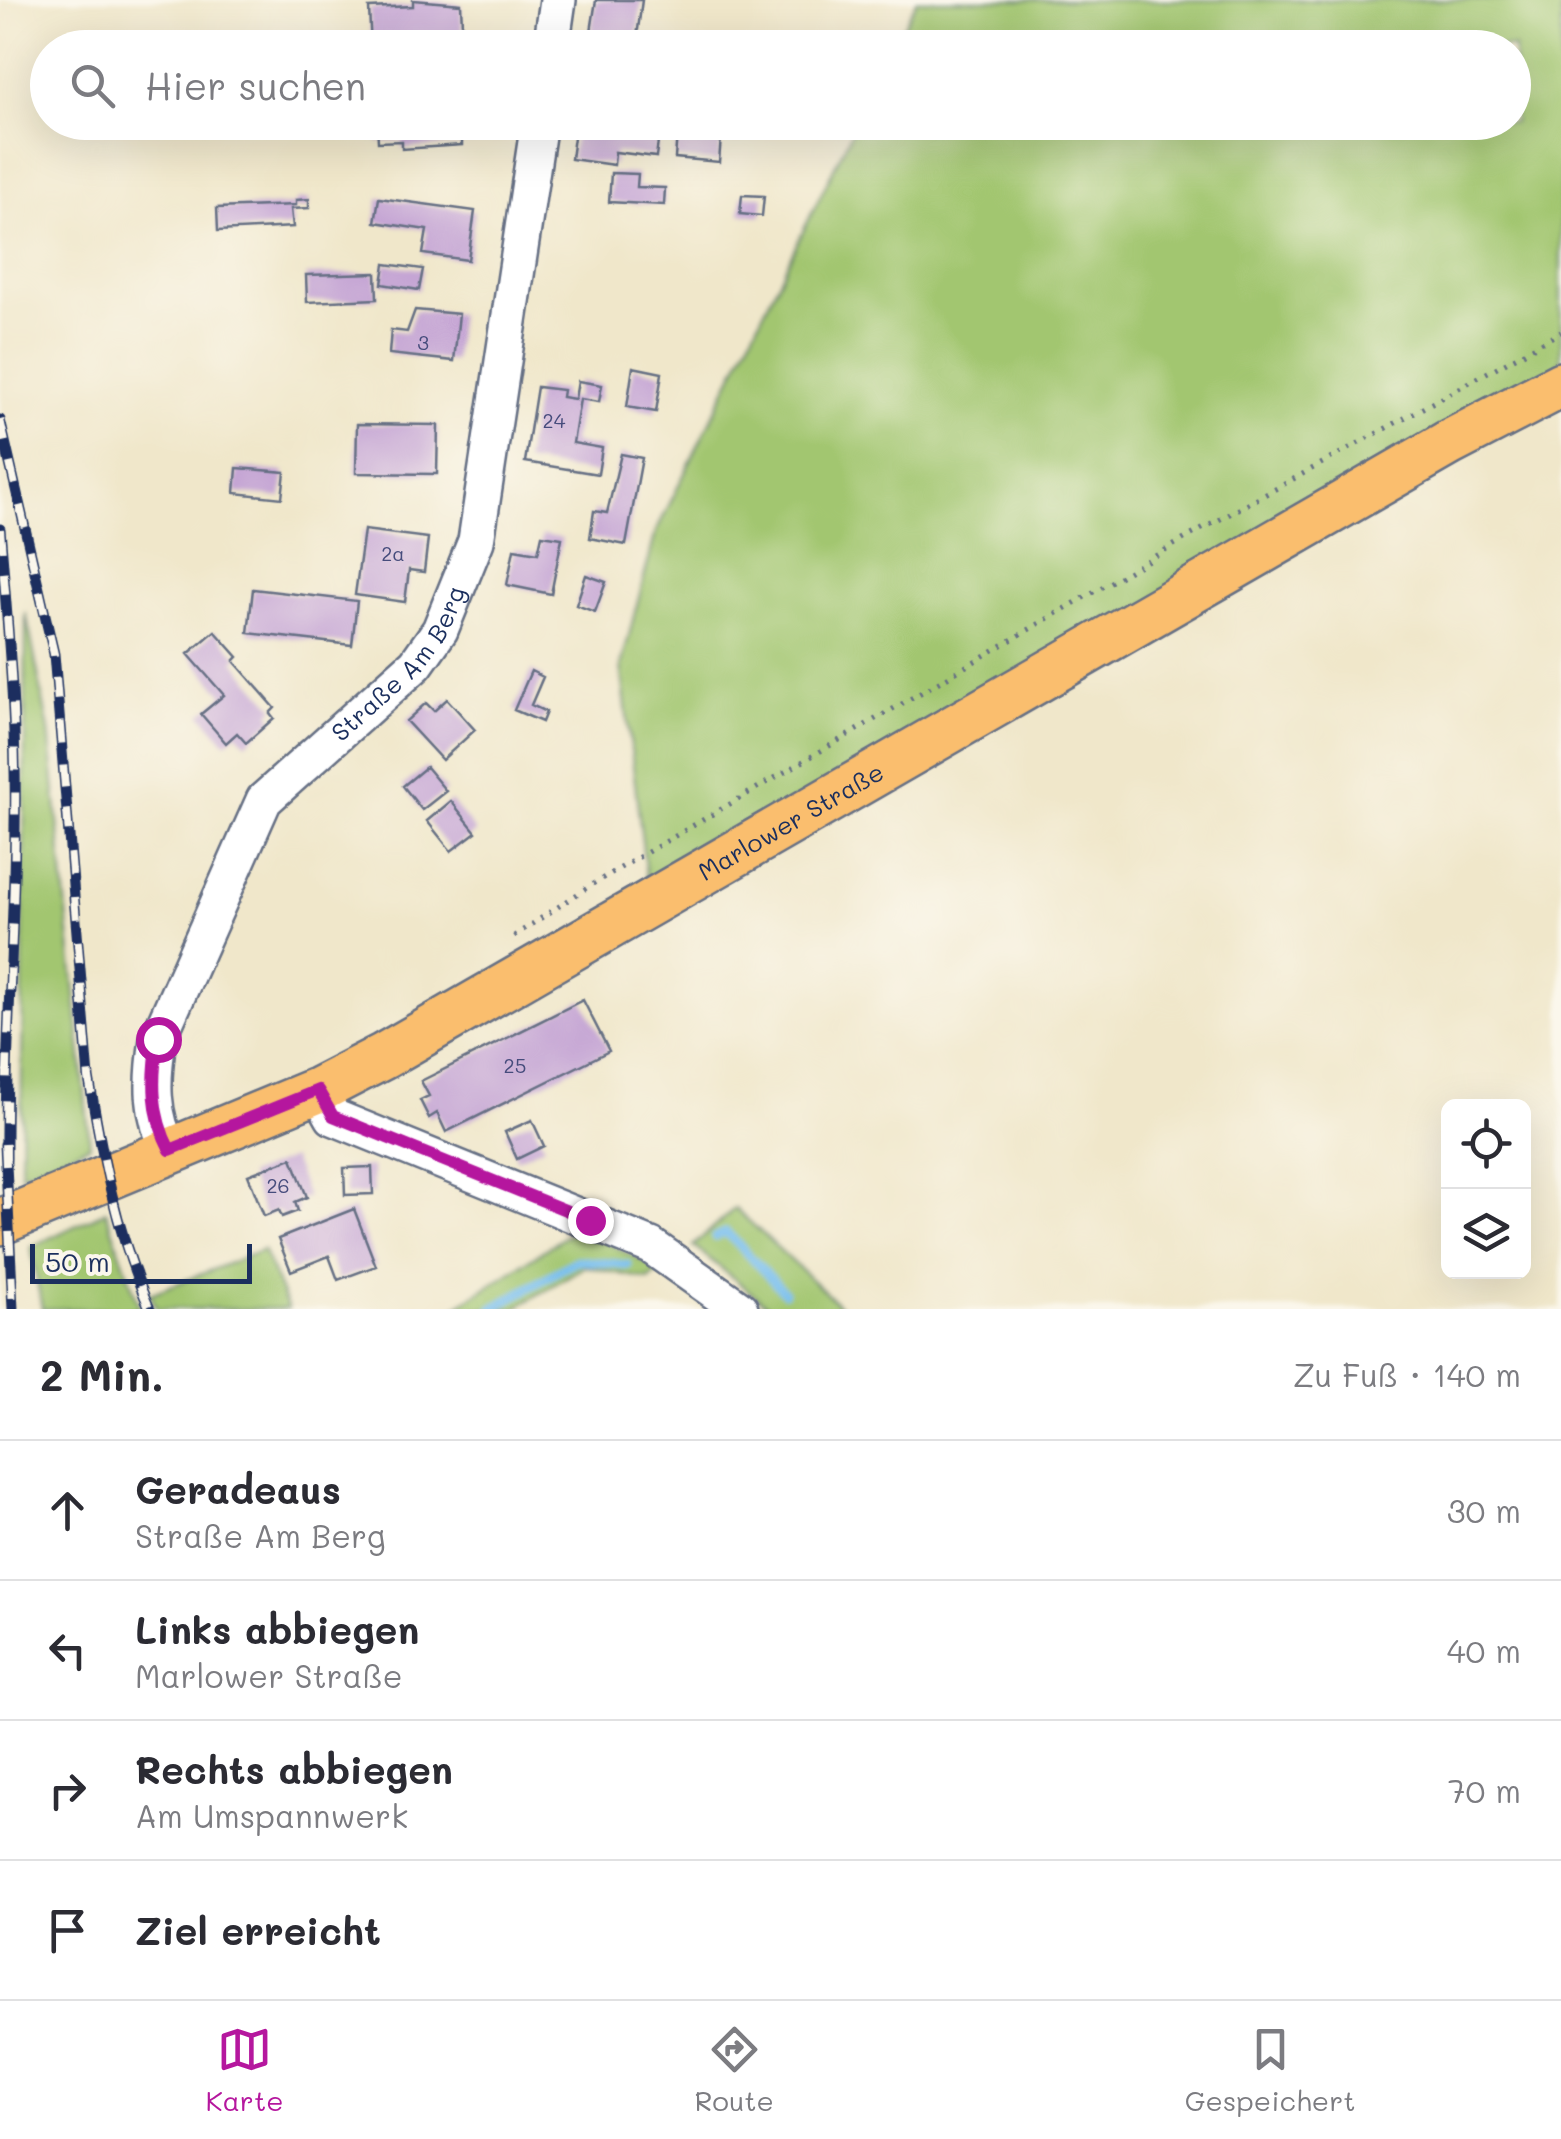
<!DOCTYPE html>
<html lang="de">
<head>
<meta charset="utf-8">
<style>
	:root { --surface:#fff; --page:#f2f2f3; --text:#2b2b33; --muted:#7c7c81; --line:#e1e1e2; --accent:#b5179e }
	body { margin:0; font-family:Mali,sans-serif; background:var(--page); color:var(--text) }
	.controls { position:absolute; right:30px; bottom:30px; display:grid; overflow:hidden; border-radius:15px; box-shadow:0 10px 40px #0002 }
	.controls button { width:90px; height:90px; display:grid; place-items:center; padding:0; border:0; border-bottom:2px solid var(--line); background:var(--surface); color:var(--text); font:50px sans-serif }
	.scale { position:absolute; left:30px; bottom:25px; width:222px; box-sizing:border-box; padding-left:10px; border:5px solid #1b2f5e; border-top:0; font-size:28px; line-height:35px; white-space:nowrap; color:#1b2f5e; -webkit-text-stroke:8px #fbf7ec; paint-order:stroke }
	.stop { position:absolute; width:30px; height:30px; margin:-22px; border:8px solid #b5179e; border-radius:50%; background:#fff }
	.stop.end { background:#b5179e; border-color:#fff; box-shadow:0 2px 10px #0008 }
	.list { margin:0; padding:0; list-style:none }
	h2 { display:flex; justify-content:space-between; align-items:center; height:130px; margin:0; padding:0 40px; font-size:42px }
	h2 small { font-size:32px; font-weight:400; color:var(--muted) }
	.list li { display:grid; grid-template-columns:65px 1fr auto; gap:30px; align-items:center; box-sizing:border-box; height:140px; padding:0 40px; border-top:2px solid var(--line) }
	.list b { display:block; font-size:38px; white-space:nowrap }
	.list p { margin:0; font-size:32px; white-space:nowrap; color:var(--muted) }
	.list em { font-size:32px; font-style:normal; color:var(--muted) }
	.icon { flex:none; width:55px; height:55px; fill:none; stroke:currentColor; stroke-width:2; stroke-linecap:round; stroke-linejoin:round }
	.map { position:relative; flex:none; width:1561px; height:1309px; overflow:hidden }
	.search { position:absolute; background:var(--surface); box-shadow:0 10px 40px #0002; left:30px; right:30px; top:30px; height:110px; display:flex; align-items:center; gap:25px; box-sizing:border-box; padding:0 35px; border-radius:55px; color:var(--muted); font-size:38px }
	.sheet { height:690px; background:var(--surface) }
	nav { display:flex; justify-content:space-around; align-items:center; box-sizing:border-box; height:140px; border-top:2px solid var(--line); background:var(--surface); font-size:28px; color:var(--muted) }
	nav a { display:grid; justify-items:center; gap:5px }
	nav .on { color:var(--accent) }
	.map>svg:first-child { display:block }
	.green { fill:#a2c66f; stroke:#5e7a66; stroke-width:2.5 }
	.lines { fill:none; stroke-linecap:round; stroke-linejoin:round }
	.stream { stroke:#76beee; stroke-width:9 }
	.building { fill:#c5a5d4 }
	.minor-casing { stroke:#666f84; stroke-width:40 }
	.major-casing { stroke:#666f84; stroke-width:50 }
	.path { stroke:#666f84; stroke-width:5; stroke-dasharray:2.5 8; stroke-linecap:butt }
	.minor { stroke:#fff; stroke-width:35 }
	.major { stroke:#fabe6e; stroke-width:45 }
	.rail-casing { stroke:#1b2f5e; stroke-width:11 }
	.rail { stroke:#fbf7ec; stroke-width:8; stroke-dasharray:22; stroke-linecap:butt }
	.route { stroke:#b5179e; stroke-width:12 }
	.labels { text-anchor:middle; stroke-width:8; stroke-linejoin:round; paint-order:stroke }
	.number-label { font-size:20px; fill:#464c7c }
	.street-label { font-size:25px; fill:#1b2f5e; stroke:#fbf7ec }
</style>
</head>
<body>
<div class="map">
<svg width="1561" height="1309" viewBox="0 0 1561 1309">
	<rect width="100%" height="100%" fill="#fbf7ec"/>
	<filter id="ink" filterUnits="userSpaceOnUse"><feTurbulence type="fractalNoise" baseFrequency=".01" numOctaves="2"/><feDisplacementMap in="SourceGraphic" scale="20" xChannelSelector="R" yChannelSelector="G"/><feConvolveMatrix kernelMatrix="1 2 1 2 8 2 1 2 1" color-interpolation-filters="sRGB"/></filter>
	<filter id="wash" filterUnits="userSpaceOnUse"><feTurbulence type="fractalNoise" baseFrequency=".0048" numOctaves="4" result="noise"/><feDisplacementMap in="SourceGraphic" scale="40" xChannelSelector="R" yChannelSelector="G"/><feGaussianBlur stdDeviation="2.25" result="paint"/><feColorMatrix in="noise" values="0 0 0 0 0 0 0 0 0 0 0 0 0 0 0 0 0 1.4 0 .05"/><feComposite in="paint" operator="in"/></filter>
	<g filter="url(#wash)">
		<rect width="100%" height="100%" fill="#f0e7ca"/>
		<path class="green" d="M917,0H1561V368L648,892L621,666L656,532L856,123L1514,122V48L893,47Z
			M26,613L49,730L90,1145L21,1174Z
			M735,1208L843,1309H772L693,1246Z
			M106,1211L140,1309H42L31,1247Z
			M578,1228L660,1270L649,1280L585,1266L514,1309H453Z
			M263,1250L288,1309H157L150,1294Z"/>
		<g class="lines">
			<path class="stream" d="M839,122L855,125
				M715,1237L726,1232L784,1292
				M492,1309L577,1260L628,1265"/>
		</g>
		<g id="blocks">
			<path class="building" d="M413,0L461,4L463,47L371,48L369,8L413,6Z
				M596,0H642L636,44L590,38Z
				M377,122H481L482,136L462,138V145L402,149V141L378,142Z
				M576,122L648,125L647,133L659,134L656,157L615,152L614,165L571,159Z
				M677,133L721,137L719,162L675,158Z
				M611,173L638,174L637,187L665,188L664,205L609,202Z
				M742,195L764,196L762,216L740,214Z
				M379,198L475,211L468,260L423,254L427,230L375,222Z
				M309,199V208L291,209L293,227L218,231L217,208L296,205V200Z
				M385,264L423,269L419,290L382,284Z
				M376,273L377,299L307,302L306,275Z
				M415,310L459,314L454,361L389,354L391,330L407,332Z
				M633,367L662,373L656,412L627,407Z
				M578,381L602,385L599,402L580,399L573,443L602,448L598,474L525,462L537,387L563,390L562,397L575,399Z
				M357,424L438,425L437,474L356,473Z
				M621,454L642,458L626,545L590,538L594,511L607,513Z
				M237,468L285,472L282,498L235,493Z
				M364,530L428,538L424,572L409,570L405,602L355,595Z
				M542,535L562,538L551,594L507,585L514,549L538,553Z
				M586,575L606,582L595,612L576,605Z
				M253,589L357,601L352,645L248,633Z
				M215,631L238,657L234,661L275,708L270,713L274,718L246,743L237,733L226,743L201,714L224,695L188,654Z
				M531,671L543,677L531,705L546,712L542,722L514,710Z
				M447,699L475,730L442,760L406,721L426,703L434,711Z
				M426,767L446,791L422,810L403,786Z
				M451,801L476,832L451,851L427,821Z
				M583,1000L609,1051L446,1132L437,1113L429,1118L420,1100L429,1096L421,1081Z
				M532,1120L544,1146L517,1159L505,1132Z
				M292,1158L307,1197L295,1202L298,1211L282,1217L279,1210L264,1216L248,1175Z
				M372,1167L373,1194L345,1195L344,1168Z
				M354,1209L376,1266L338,1280L329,1256L291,1271L278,1239Z"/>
		</g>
	</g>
	<g filter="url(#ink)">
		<use href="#blocks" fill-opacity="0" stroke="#666f84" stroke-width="2.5"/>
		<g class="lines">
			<g class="minor-casing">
				<g id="minor">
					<path d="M551,48L558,0"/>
					<path d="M318,1090L333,1117L651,1246L740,1309"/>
					<path id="s1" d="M170,1151C150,1114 152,1080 158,1039L264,800L416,664L440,630L476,541L539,122"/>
				</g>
			</g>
			<g class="major-casing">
				<g id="major">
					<path id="s2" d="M0,1222L318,1090L384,1056L1449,443L1561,385"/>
				</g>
			</g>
			<path class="path" d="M514,936L591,885L1186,538L1561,332"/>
			<use href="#minor" class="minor"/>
			<use href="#major" class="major"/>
			<g class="rail-casing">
				<path id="rail" d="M0,420L54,654L89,1078C102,1156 117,1236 150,1309
					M0,529C8,628 17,726 15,825C14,937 5,1048 6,1159
					M5,1144L13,1309"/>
			</g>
			<use href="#rail" class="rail"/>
		</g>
	</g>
	<g class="lines" filter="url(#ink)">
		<path class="route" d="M158,1039C152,1079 151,1114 170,1150L318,1090L333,1116L590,1220"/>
	</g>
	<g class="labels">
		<g class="number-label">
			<text x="423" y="350">3</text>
			<text x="554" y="428">24</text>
			<text x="393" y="561">2a</text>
			<text x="515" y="1073">25</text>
			<text x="278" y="1193">26</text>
		</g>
		<g class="street-label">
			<text dy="9" stroke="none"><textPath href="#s1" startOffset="570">Straße Am Berg</textPath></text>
			<text dy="9" stroke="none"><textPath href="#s2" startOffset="888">Marlower Straße</textPath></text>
		</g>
	</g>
</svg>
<div class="controls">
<button><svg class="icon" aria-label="locate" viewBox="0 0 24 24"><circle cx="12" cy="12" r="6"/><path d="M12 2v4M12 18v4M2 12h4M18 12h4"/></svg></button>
<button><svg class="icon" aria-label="layers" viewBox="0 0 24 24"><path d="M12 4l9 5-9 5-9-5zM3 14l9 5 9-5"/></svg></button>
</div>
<div class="scale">50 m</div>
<div class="stop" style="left:158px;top:1039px"></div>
<div class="stop end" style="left:590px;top:1220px"></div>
<div class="search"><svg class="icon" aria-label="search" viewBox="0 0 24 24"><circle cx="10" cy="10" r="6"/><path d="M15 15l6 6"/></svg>Hier suchen</div>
</div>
<section class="sheet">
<h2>2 Min.<small>Zu Fuß · 140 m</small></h2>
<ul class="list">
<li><svg class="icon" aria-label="ahead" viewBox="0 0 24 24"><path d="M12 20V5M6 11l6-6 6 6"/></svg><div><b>Geradeaus</b><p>Straße Am Berg</p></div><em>30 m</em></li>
<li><svg class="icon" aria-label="left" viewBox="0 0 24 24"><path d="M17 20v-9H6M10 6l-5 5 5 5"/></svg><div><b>Links abbiegen</b><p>Marlower Straße</p></div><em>40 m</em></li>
<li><svg class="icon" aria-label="right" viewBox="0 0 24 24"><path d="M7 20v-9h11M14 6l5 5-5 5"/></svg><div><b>Rechts abbiegen</b><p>Am Umspannwerk</p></div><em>70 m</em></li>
<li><svg class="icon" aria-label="arrive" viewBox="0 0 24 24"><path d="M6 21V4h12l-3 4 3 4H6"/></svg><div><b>Ziel erreicht</b></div></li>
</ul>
</section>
<nav>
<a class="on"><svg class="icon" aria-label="map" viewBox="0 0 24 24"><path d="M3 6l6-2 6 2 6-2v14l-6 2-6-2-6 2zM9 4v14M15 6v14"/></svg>Karte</a>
<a><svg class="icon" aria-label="directions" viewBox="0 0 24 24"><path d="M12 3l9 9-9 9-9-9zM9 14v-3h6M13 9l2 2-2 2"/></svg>Route</a>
<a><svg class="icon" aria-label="saved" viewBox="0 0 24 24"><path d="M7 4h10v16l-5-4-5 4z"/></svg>Gespeichert</a>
</nav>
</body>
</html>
